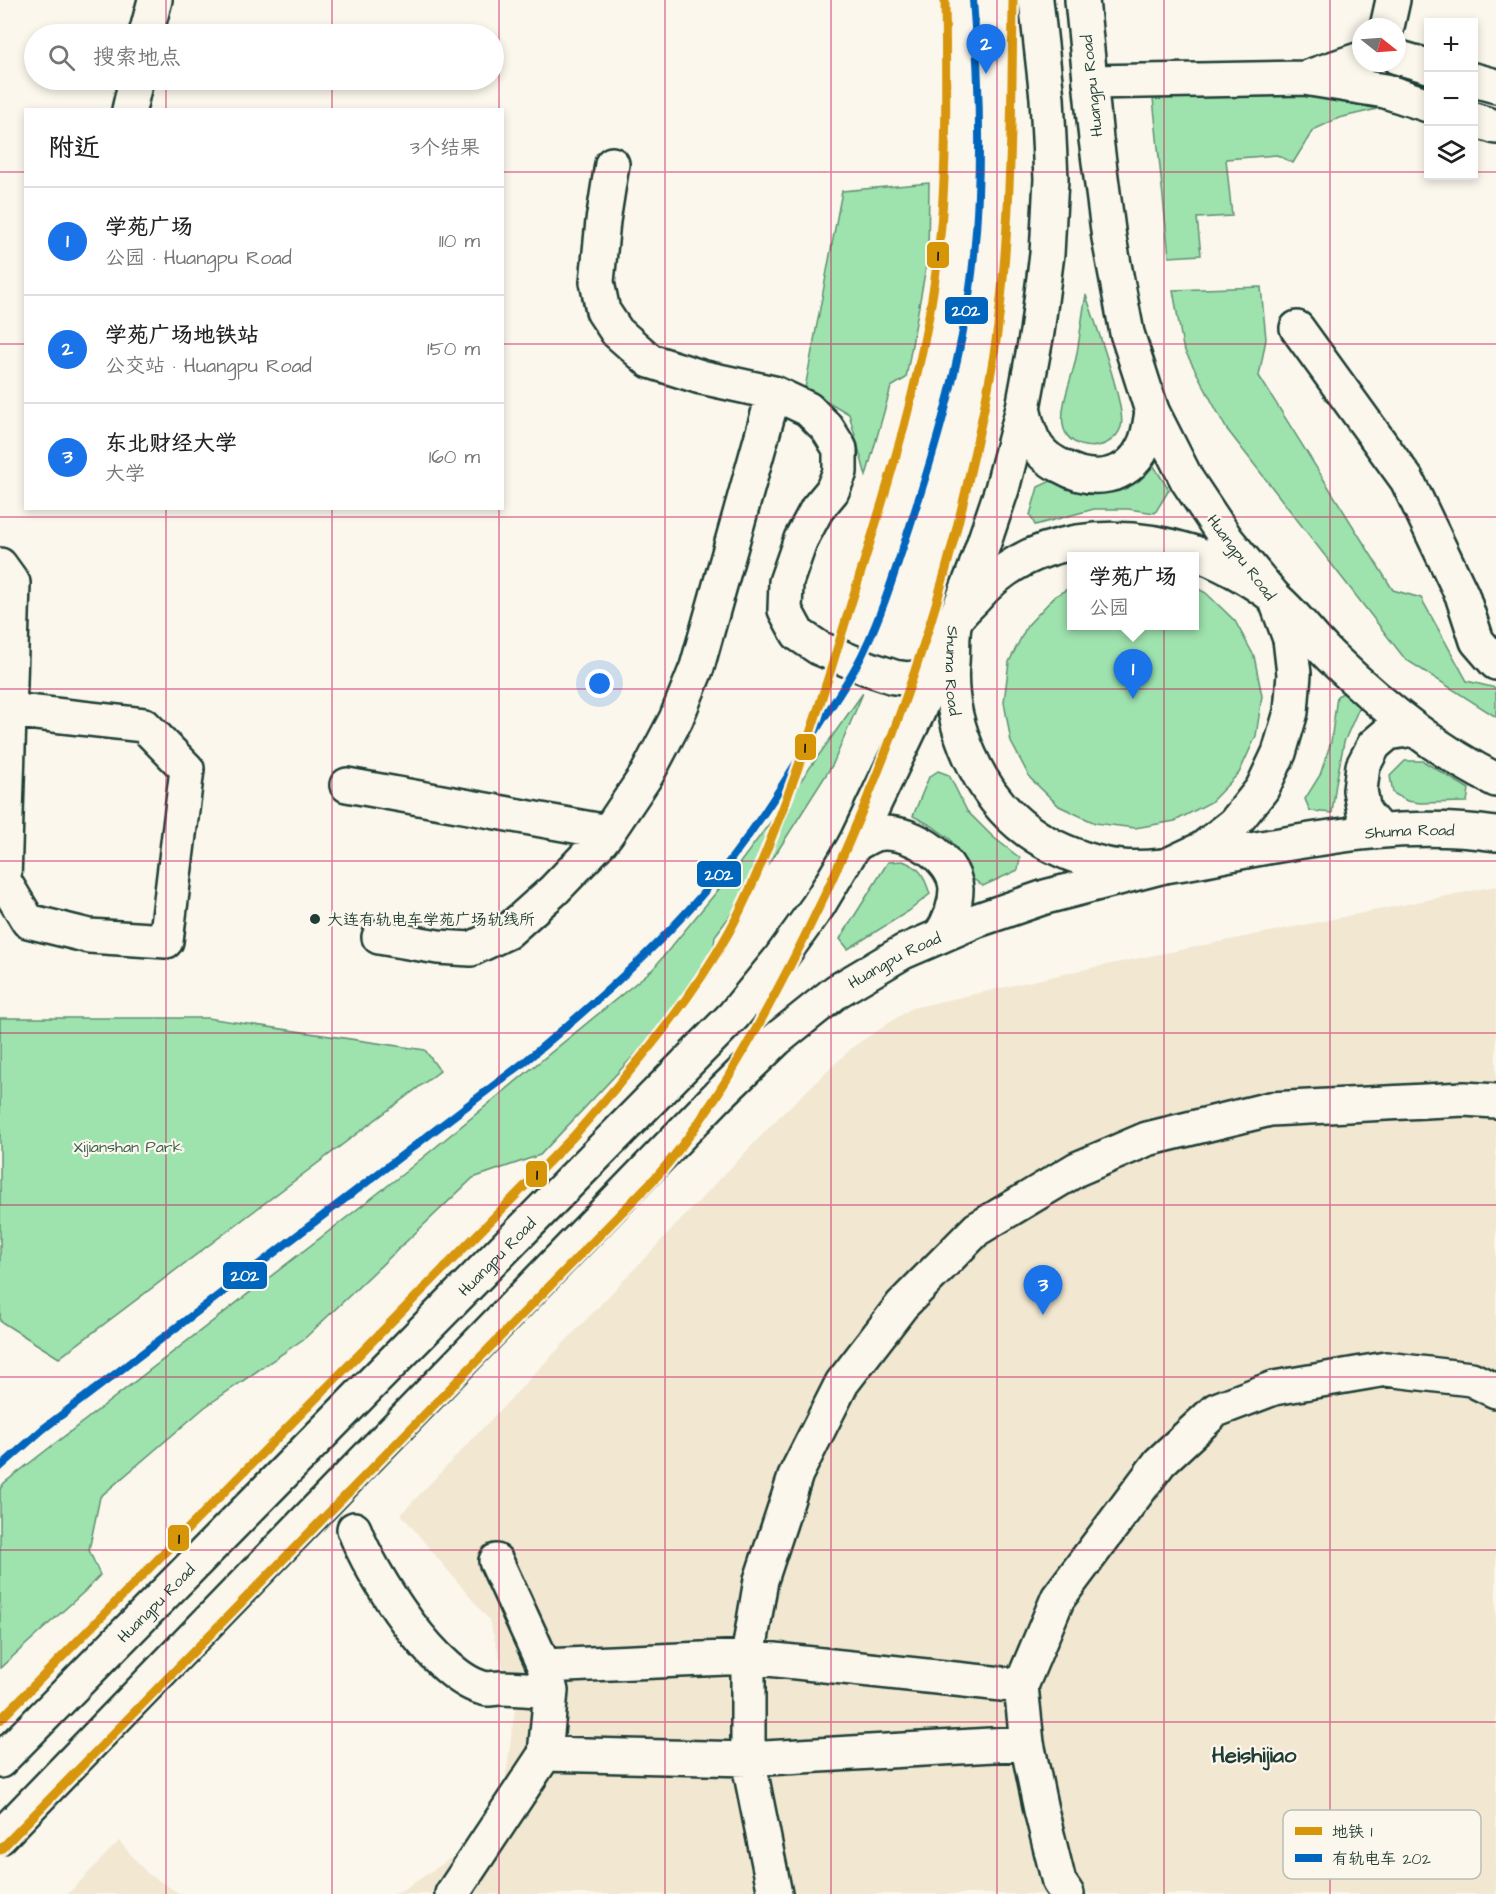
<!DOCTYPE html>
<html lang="zh">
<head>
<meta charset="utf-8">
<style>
	:root { --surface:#fff; --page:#f2f2f2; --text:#222; --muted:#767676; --line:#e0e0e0; --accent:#1a73e8 }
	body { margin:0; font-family:"Architects Daughter","LXGW WenKai TC",sans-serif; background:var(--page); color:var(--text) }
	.controls { position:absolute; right:18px; top:18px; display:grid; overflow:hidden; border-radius:0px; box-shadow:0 3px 9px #0003 }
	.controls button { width:54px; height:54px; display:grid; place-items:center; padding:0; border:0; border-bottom:2px solid var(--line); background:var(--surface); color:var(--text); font:30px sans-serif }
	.compass { position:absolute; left:1352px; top:18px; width:54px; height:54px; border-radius:50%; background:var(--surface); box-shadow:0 3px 9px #0003; rotate:107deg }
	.you { position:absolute; left:600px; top:684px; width:21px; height:21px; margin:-15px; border:4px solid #fff; border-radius:50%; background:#1a73e8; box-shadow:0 0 0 9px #1a73e833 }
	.badge { display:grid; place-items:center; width:39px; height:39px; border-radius:50%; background:var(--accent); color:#fff; font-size:20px; font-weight:700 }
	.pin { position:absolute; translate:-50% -50px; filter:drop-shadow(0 2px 3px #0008) }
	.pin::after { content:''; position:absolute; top:32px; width:21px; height:18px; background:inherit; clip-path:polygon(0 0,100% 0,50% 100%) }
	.popup { position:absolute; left:1067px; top:552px; width:132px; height:78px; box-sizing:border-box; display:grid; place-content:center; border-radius:0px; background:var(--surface); filter:drop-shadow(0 2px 4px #0005); font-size:20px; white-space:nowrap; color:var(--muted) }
	.popup b { font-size:22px; color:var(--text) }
	.popup::after { content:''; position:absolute; left:50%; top:100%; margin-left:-12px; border:12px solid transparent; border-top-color:var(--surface) }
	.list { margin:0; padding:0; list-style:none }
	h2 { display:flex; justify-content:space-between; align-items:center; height:78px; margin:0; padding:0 24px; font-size:26px }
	h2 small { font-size:20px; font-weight:400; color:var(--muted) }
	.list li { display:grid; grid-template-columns:39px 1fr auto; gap:18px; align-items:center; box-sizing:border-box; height:108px; padding:0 24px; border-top:2px solid var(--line) }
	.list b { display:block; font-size:22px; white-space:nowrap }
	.list p { margin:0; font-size:20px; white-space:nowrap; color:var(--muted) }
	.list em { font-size:20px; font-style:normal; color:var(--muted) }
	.icon { flex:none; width:33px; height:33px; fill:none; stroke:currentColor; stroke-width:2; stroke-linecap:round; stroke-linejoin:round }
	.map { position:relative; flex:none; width:1496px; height:1894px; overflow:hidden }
	.search { position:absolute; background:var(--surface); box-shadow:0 3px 9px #0003; left:24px; top:24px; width:480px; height:66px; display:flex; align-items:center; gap:15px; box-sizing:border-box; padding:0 21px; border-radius:33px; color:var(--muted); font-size:22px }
	.panel { position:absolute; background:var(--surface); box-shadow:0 3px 9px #0003; left:24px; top:108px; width:480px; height:402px; border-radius:0px }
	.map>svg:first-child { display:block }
	.built { fill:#f2e7d1 }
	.green { fill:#9ee2ae; stroke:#5e9071; stroke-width:1.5 }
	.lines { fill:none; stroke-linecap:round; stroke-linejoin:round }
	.minor-casing { stroke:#1f3d34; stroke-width:38 }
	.major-casing { stroke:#1f3d34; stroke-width:38 }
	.highway-casing { stroke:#1f3d34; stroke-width:38 }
	.minor { stroke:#fbf7ec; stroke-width:33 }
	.major { stroke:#fbf7ec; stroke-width:33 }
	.highway { stroke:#fbf7ec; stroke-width:33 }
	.tram-1-casing { stroke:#fbf7ec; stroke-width:12 }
	.tram-1 { stroke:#0065bd; stroke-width:8 }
	.metro-1-casing { stroke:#fbf7ec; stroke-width:14 }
	.metro-1 { stroke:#d79608; stroke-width:9 }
	.grid { fill:none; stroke:#c2185b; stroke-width:1.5; stroke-opacity:0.55 }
	.poi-dot { fill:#1f3d34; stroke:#fbf7ec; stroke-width:2 }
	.labels { text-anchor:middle; stroke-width:4.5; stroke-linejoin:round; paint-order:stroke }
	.street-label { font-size:16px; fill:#1f3d34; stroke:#fbf7ec }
	.poi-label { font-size:16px; fill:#1f3d34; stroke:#fbf7ec; text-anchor:start }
	.park-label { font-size:16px; fill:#385e4c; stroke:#fbf7ec }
	.district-label { font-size:22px; font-weight:bold; fill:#1f3d34; stroke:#fbf7ec }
	.key { fill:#fbf7ec; stroke:#b9bfb5; stroke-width:1.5 }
	.key-label { font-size:16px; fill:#1f3d34 }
	.line-badge { stroke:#fbf7ec; stroke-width:2 }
	.badge-label { font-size:16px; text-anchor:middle; font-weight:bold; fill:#fff }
	.pale-badge-label { font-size:16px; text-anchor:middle; font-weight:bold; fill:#111 }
</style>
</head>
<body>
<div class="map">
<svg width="1496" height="1894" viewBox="0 0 1496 1894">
	<rect width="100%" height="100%" fill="#fbf7ec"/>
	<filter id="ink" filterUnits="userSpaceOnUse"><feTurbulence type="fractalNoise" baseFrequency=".0167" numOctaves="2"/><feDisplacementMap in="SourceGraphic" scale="12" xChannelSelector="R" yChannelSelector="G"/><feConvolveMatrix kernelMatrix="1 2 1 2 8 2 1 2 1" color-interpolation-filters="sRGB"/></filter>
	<g filter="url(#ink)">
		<path class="built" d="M1496,886V1894H393L402,1891L457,1854L505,1782L515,1709L489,1620L401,1514L780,1116L854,1046L912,1008L1086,969Z
			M119,1841L147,1873L180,1894H68Z"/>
		<path class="green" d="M1318,95L1377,109L1339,118L1313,130L1293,163L1277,155L1226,159L1232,216L1197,218L1201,255L1169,257L1153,98Z
			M929,183L928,256L906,378L891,387L866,476L849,414L805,388L842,191Z
			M1261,287L1266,339L1259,376L1393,590L1421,598L1467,681L1496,688V717L1405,659L1226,428L1183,347L1173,290Z
			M1086,295C1093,317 1127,409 1121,427C1112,453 1068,454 1063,425C1060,404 1072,379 1076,358C1080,337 1082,316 1086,295Z
			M1152,463L1169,490L1155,513L1128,509H1094L1035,525L1030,515L1038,487L1053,480C1067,491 1090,496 1107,491C1119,487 1141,470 1152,463Z
			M1071,587L1072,626H1194L1195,587L1206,593L1235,621L1254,656L1262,696L1256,736L1239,773L1211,802L1175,821L1135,828L1095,823L1059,806L1030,778L1011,742L1004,702L1009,662L1027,626L1055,596Z
			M1349,690L1362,701L1344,742L1336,783L1332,813L1310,811L1305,799L1320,775L1331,742L1337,696Z
			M863,693L833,764L777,852L715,936L711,974L540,1155L473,1178L305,1338L205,1407L100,1497L89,1550L100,1575L85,1591L0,1668V1489L4,1483L404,1173L653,969L733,872L787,800Z
			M1405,761H1423L1469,789L1467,802L1420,803L1407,801L1393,793L1390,776Z
			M938,771L949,775L967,811L993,837L1020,858L1018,870L983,886L969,876L959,852L950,839L932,826L913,816L929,777Z
			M903,861C922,869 923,874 930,894L909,911L848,949L840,939L888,862Z
			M0,1018H207L425,1050L440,1071L59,1358L0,1321Z"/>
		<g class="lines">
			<g class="minor-casing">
				<path id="minor" d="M1387,27L1393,0
					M146,34L155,0
					M1397,57L1428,66
					M1310,79L1385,91L1428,105
					M1474,80L1496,86
					M1090,82L1305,78L1361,59
					M129,110L136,80
					M1474,120L1496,127
					M612,164L603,221L597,282L603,311L617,332L650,361L701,377L774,393L808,409L827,428L840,449V472L832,491L817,509L801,539L786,582L785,610L798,634L819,648L867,668L894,677L909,679L923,676L936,669
					M1297,328L1407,480L1462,595L1477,641L1496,663
					M0,565L13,583L4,881L28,921L89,936L166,941L187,769L144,725L9,710
					M347,785L608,832
					M379,937L438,947L471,949L507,932L554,890L601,841L608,832L647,774L676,719L697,667L774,393
					M354,1529C370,1573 437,1681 487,1689C491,1689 496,1688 500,1688C517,1688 534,1690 551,1691
					M496,1561L544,1666L748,1657L1021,1686
					M545,1754L551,1691L546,1670
					M452,1894L545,1754L748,1759L1027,1743
					M775,1894L748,1759V1657L761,1580L796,1474L842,1383L902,1305L977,1229L1077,1169L1147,1139L1270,1109L1464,1099L1496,1101
					M1067,1894L1059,1882L1041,1810L1027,1743L1021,1686L1058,1598L1160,1462L1216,1410L1274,1388L1386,1369L1471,1379L1496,1391"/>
			</g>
			<g class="major-casing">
				<g id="major">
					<path id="s1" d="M1496,780C1435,750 1381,705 1332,658C1312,639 1296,616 1275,598C1253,580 1219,561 1192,552C1119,529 1030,534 977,596C971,603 958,613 955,622C952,630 953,653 952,663C947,722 979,796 1028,831C1049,846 1077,858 1103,864C1148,875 1206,858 1251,850C1334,835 1412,822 1496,834"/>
					<path d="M1380,831L1364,812L1360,790L1363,766L1374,745L1388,733L1414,729"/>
				</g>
			</g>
			<g class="highway-casing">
				<g id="highway">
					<path d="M1023,408C1026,422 1029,435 1037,447C1043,456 1054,463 1063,467C1091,483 1128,479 1143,447C1149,436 1150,424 1152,411"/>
					<path d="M855,844C862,841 869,836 876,834C906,827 955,857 956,889C956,906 949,922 940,936"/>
					<path id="s2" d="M0,1761L734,1015L779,960L818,906L855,844L918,712L975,569L1002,489L1023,408L1037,332L1047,254L1051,179L1047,98L1036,0"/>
					<path id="s3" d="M0,1837L718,1096L777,1039L837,991L903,952L975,921L1045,897L1168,865L1202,849L1234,824L1262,789L1279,753L1291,712L1294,674L1290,639L1275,598L1227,540L1187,480L1152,411L1127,333L1109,238L1096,139L1082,0"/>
				</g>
			</g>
			<use href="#minor" class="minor"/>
			<use href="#major" class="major"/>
			<use href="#highway" class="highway"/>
			<g class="tram-1-casing">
				<path id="tram-1" d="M0,1467L43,1429L522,1064C584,1012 646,959 699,898C746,845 784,784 820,724C835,700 852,677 864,651C883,611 896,568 910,526C939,437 965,348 974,255C982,170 980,85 973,0"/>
			</g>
			<use href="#tram-1" class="tram-1"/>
			<g class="metro-1-casing">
				<path id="metro-1" d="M0,1720L573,1137C630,1072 687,1007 729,932C747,899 761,865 774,831C800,766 822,700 842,633C879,512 921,390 937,264C948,176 946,88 945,0
					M0,1850L658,1175C715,1110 764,1017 803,940C878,790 935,632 971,468C982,421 992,374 998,326C1011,218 1012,109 1013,0"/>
			</g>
			<use href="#metro-1" class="metro-1"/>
		</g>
	</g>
	<path class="grid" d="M166,0V34M332,0V34M499,0V110M665,0V1894M831,0V1894M997,0V1894M1164,0V1894M1330,0V1894M166,80V110M332,80V110M0,172H26M502,172H1428M1474,172H1496M0,344H26M502,344H1496M166,508V1894M332,508V1894M499,508V1894M0,517H1496M0,689H1496M0,861H1496M0,1033H1496M0,1205H1496M0,1377H1496M0,1550H1496M0,1722H1496"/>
	<circle class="poi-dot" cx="315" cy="919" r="6"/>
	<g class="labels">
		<g class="street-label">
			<text transform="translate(1091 86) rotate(-96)" y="6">Huangpu Road</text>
			<text transform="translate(1242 557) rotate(53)" y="6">Huangpu Road</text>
			<text dy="6" stroke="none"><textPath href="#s1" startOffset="699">Shuma Road</textPath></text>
			<text dy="6" stroke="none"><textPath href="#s1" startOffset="1275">Shuma Road</textPath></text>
			<text dy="6" stroke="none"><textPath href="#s3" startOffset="1256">Huangpu Road</textPath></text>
			<text dy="6" stroke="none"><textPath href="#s2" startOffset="708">Huangpu Road</textPath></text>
			<text dy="6" stroke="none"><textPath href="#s2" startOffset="222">Huangpu Road</textPath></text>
		</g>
		<g class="poi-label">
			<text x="327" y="925">大连有轨电车学苑广场轨线所</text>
		</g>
		<g class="park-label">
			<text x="128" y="1152">Xijianshan Park</text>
		</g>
		<g class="district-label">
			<text x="1254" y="1762">Heishijiao</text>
		</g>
	</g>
	<rect x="1283" y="1810" width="198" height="69" rx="9" class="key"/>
	<rect x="1295" y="1827" width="27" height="8" fill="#d79608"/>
	<rect x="1295" y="1854" width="27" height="8" fill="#0065bd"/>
	<g class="key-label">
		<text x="1332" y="1837">地铁 1</text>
		<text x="1332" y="1864">有轨电车 202</text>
	</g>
	<g class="line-badge">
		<rect x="926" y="241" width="24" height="28" rx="6" fill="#d79608"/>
		<rect x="944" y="296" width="45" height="29" rx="6" fill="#0065bd"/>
		<rect x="794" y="733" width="23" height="28" rx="6" fill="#d79608"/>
		<rect x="696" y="860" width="46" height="28" rx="6" fill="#0065bd"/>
		<rect x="525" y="1160" width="23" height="28" rx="6" fill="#d79608"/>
		<rect x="222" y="1261" width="46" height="29" rx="6" fill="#0065bd"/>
		<rect x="167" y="1524" width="23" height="28" rx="6" fill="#d79608"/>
	</g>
	<g class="badge-label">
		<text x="966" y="316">202</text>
		<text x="719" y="880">202</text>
		<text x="245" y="1281">202</text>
	</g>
	<g class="pale-badge-label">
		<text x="938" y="261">1</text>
		<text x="805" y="753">1</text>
		<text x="537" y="1180">1</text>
		<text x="179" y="1544">1</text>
	</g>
</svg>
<div class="controls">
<button>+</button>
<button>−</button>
<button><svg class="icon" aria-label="layers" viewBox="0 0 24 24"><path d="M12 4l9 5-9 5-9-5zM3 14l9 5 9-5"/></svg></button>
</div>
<svg class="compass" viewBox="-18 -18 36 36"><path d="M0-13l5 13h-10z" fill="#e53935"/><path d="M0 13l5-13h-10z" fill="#767676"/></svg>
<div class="you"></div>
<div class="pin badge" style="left:1133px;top:699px">1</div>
<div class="popup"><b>学苑广场</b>公园</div>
<div class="pin badge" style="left:986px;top:74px">2</div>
<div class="pin badge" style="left:1043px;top:1315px">3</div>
<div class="search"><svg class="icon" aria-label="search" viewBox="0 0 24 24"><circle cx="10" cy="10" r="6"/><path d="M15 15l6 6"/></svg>搜索地点</div>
<section class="panel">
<h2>附近<small>3个结果</small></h2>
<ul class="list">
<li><span class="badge">1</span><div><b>学苑广场</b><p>公园 · Huangpu Road</p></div><em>110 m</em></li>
<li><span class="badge">2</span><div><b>学苑广场地铁站</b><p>公交站 · Huangpu Road</p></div><em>150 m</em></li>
<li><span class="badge">3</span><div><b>东北财经大学</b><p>大学</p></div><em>160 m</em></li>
</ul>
</section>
</div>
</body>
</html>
